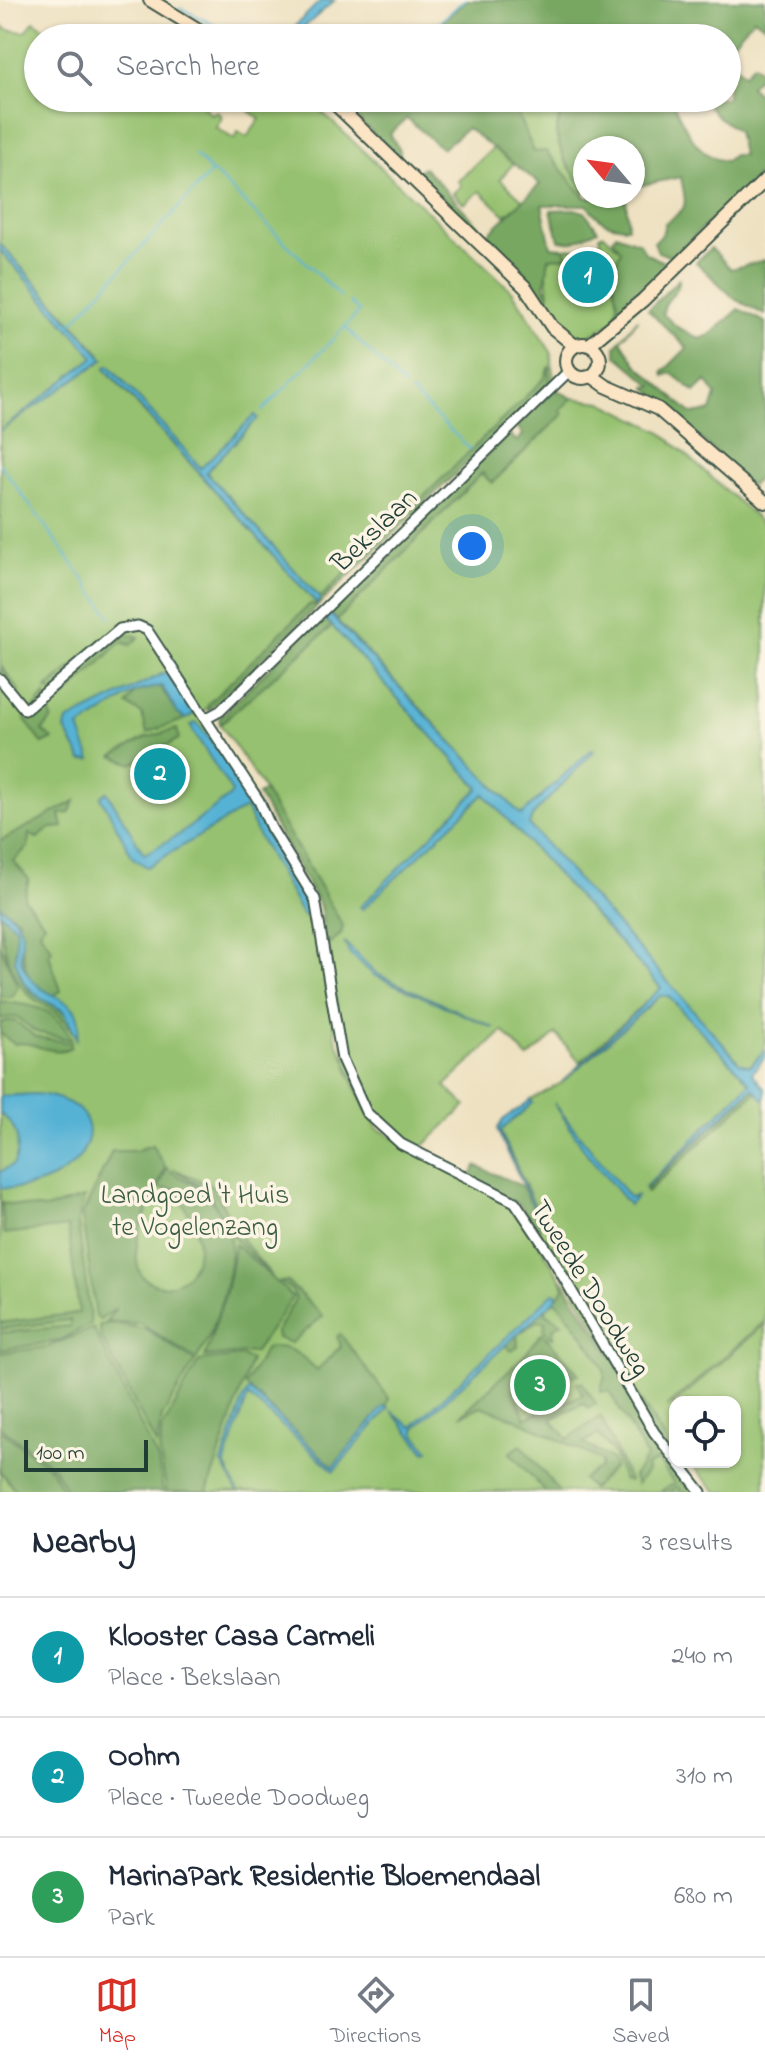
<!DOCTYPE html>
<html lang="en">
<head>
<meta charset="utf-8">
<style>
	:root { --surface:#fff; --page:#f6f6f7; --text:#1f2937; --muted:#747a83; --line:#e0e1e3; --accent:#d93025 }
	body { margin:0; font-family:"Indie Flower",sans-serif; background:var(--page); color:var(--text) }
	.controls { position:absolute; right:24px; bottom:24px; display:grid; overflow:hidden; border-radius:16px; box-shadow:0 2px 6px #0004 }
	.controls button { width:72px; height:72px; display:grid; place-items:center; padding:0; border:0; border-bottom:2px solid var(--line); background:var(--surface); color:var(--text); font:40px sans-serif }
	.compass { position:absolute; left:573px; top:136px; width:72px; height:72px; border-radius:50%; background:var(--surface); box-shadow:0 2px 6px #0004; rotate:299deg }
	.scale { position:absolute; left:24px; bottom:20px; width:124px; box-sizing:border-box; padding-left:8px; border:4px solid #1f3d34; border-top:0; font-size:22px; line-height:28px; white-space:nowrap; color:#1f3d34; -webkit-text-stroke:6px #fcf5e5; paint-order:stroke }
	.you { position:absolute; left:472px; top:546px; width:28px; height:28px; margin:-20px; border:6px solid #fff; border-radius:50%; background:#1a73e8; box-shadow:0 0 0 12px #1a73e833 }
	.badge { display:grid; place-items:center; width:52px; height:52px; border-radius:50%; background:var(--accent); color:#fff; font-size:26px; font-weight:700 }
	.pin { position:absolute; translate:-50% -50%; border:4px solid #fff; box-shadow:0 2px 8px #0006 }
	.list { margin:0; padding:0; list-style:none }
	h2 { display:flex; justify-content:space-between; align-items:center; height:104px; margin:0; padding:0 32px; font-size:34px }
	h2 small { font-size:26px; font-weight:400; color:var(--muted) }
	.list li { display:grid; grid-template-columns:52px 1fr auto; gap:24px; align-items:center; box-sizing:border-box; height:120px; padding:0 32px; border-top:2px solid var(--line) }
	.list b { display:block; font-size:30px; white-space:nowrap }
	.list p { margin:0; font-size:26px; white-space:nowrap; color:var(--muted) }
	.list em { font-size:26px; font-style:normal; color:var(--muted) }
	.icon { flex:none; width:44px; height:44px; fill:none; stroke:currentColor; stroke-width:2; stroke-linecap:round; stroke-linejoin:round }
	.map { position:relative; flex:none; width:765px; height:1492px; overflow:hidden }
	.search { position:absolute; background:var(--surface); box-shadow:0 2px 6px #0004; left:24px; right:24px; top:24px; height:88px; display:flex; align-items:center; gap:20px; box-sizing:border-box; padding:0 28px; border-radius:44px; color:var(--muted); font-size:30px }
	.sheet { height:464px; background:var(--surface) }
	nav { display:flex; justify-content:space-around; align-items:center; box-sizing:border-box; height:112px; border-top:2px solid var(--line); background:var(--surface); font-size:22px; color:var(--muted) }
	nav a { display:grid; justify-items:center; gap:4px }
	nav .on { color:var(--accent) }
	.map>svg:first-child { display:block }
	.green { fill:#96c16f; stroke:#5a7f52; stroke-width:2 }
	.forest { fill:#78a762; stroke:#4c724b; stroke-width:2 }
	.water { fill:#57b2d5; stroke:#3b7884; stroke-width:2 }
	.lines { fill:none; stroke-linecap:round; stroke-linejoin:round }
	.stream { stroke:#57b2d5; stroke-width:2 }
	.street-casing { stroke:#3e5649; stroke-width:13 }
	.secondary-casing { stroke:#3e5649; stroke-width:16 }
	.street { stroke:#fff; stroke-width:9 }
	.secondary { stroke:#fce5c4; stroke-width:12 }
	.labels { text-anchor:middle; stroke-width:7; stroke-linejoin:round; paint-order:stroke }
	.street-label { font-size:28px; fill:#1f3d34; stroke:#fcf5e5 }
	.park-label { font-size:28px; fill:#3d5e43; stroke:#fcf5e5 }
</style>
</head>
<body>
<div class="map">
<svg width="765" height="1492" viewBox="0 0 765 1492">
	<rect width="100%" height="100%" fill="#fcf5e5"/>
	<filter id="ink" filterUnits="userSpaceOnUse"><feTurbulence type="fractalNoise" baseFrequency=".0125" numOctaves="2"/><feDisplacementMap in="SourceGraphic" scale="16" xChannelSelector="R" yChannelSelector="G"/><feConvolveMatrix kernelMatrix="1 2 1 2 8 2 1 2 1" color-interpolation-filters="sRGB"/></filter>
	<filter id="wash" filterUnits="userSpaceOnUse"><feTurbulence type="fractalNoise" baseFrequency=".006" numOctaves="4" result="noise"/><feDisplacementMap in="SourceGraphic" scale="32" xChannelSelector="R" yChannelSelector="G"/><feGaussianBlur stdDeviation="1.8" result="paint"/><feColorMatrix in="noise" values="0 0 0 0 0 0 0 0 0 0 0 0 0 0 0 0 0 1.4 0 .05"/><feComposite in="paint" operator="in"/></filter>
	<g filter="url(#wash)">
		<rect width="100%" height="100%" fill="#eee1c1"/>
		<path class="green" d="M34,21L49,31L54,24L71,38H38V98H194L211,114L217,111L222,117L216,128L234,139L238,132L247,137L260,119L249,111L259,98H307L512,291L551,352L554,382L549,383L548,369L544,379L320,598L206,472L249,428L256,416L201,469L109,365L105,369L318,605L199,715L244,781L312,901L337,1042L377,1128L517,1208L693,1492H0V668L20,692L0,664V250L95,357L15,420L100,362L101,354L0,244V24L7,30L26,32Z
			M510,98H564C564,111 555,123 557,136C560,160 581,177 586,199L534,152Z
			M493,148L513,164L500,179L524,201L505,215L480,191L464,204L453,193L461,186L458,181Z
			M604,234L622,251L612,271L618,303L615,320C574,348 568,343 545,301L549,295L546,264L552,257L569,256L564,248L581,249L587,244L593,257L603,249L599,236Z
			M572,398L602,402L660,431L765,526V1050L750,1066L740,1063L529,825L532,816L594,751L521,815L337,620L482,473L492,483L562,415L560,410Z
			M332,626L479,788L362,908L484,794L661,988L580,1062L556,1034L528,1058L503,1031L445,1086L466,1106L417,1152L367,1111L349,1074L326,946L341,934L260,783L220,724Z
			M660,996H668L750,1083L701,1131L753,1087L765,1100V1321L667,1407L675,1403V1447L671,1450L537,1231L540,1216L500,1131L532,1103L531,1100L561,1083Z
			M765,1324V1492H717L689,1462H735V1402H676Z"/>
		<path class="forest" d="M466,0H765V26L754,18L727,49V38H424Z
			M727,58L744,74L753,64L763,72L750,86L765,100V169L672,257L658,252L654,242L662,235L665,223C690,207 686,207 681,177L633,187V148H585V191L564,159L556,133L564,98H671C682,122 697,159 726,161L733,155H742L737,131L715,114L702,98H727Z
			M335,98H510L534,152L546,151L585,198L626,196L628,227C606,226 600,221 587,205H542L551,247L564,248L569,257L549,258L545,286L549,295L545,301L417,172L424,167L487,235L540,184L467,128L442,149L407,118L390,134L400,151V158Z
			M574,209L585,212L598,230L573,242L559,240L551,210Z
			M616,234L640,243L645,253L670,265L615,320L618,303L611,271L621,251L613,239Z
			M711,248L731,269L765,260V315L735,299L696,262Z
			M679,279C680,294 663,298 663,314L677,327L700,339L710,335L739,309L765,322V477L761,475L751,486L646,387L653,386L616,355V346L638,319L621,340L636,364L692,414L711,411L716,395L706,381L695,392L671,373L664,376L663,372L687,348L648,310Z
			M550,366L549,383L520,412L208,711V704L310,604L318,605L320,598L544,379Z
			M555,389L572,398L560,410L563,414L492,483L482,473L337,620L326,610L509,434L517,441L523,435L517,426Z
			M322,615L332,626L220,724L219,718Z
			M129,634L139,637L130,645L121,642L64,698L46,689L104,639Z
			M159,685L178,714L186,719L147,733L142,714L127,705L135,692Z
			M45,695L46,702L53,706L49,710L52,719L42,731L53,739L43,744L25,720Z
			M177,729L179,739L132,764L113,756L145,738Z
			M264,791L343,926L341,934L326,946L320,906L258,795Z
			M75,801L69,813L60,814L63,827L51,828L37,838L29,834L28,847L13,861L29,879L24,898L44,923L40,932L52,949L49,954L61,991L54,995C15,982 26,949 18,919L0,906V841Z
			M0,913L17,927C21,947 12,963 23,982C37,1006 72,1003 73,1033C57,1004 38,1009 22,987C8,968 0,935 0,913Z
			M0,945L18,987L12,997H0Z
			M0,1001C36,1007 54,1005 72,1040L36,1032L17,1017L0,1018Z
			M5,1021H15L36,1037L71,1043V1047C51,1058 32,1039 14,1044L0,1033V1024Z
			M753,1089L756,1092L647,1192L645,1190Z
			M152,1145L165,1167C156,1199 123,1243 142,1276C165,1299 197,1278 198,1248C198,1227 185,1206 174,1189L158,1188L167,1168C179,1180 198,1182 208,1195C217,1206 228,1227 230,1240C235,1269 214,1335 196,1359L140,1323L106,1322L116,1308L100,1320L96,1317L82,1216L112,1151H135Z
			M476,1166L522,1186L542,1224L537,1231L521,1206L470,1177Z
			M173,1169L211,1185L244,1242L272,1276L233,1237L208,1191Z
			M84,1198L78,1222L91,1324L58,1341L0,1350V1333L70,1326V1320L0,1329V1323L79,1313L68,1227L4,1234L2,1203L45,1209Z
			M235,1244L293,1297L255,1352L205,1357L227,1288Z
			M561,1278L699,1492H682L677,1487L669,1492H659L674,1483L658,1461L646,1466L647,1471L637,1484L633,1476L647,1457L609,1391L601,1392C600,1385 605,1381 605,1374C604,1363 562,1304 554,1301L564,1288Z
			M287,1281L323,1316L291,1343L277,1338L276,1332L296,1298L292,1290L280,1282Z
			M547,1307L546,1313L562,1323L554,1327L553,1337L544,1331L545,1322L537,1321L517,1335L518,1347L511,1351L505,1345Z
			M114,1323L146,1329L195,1361L162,1417L156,1445L101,1337L99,1325Z
			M93,1328L158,1460L163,1492H68L52,1466L0,1427V1353L47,1347Z
			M542,1333L579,1374L573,1376L559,1361L513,1388L525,1418L583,1395L577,1383L582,1382L596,1404L589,1408L583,1403L551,1419L568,1439L601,1416L629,1481L623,1480L614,1454L598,1434L583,1443L612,1460L614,1467L592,1489L582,1479L600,1468L601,1460L518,1420L481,1406L460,1416L524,1356Z
			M340,1334L389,1398L387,1405L333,1467L245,1385L266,1348C288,1343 303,1356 317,1370L341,1346L337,1336Z
			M242,1356L251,1360L207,1492H167L159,1449L162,1429L199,1361Z
			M0,1430L50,1468L64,1492H17L0,1471Z
			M521,1445L523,1447L559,1492H546L510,1453Z"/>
		<path class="water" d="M321,0H335L292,38H283Z
			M0,244L104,359L0,431L94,357L0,250Z
			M109,365L201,468L255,415L258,418L206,472L320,598L318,605L105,368Z
			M326,610L521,815L592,749L594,751L532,816L529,825L740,1063L750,1066L765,1050V1057L752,1073L765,1089V1101L753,1088L644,1188L750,1083L668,996H660L561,1083L661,988L484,794L363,909L360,907L479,788L322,615Z
			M162,674H168L194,714L186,719L178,714L162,686L135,692L79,728L91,760L82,761L65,729L67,721Z
			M197,723L237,774L269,840L312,906L310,914L303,916L259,837L246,808L147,867L133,858L101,797L107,792L144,854L180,834L230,796L232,792L193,731L191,725Z
			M0,906C43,937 6,944 29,976C48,1003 88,994 77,1039L64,1011L40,998L24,983L15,960L17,928L0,913Z
			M344,942L377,974L494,1028L375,976L349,953Z
			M36,1094C131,1104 84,1194 0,1188V1172L14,1164C21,1144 18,1126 0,1114V1096Z
			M531,1100L533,1103L500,1131L539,1218L497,1130L503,1120Z
			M554,1103L630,1198L638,1195L629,1205L587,1154Z
			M553,1293L557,1294L556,1299L415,1428V1434L429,1451L425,1452L392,1411L412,1427Z
			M249,1390L333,1467L383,1407L389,1408L334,1471L248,1396L225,1463L238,1492L222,1463L243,1399Z"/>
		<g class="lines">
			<path class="stream" d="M180,8L240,38
				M422,38L464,0
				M195,155L211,171
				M350,302L359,312L345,327L404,386
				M72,323L212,171L341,297
				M411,392L470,449
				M262,411L344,328
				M0,464L111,617"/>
		</g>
	</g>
	<g filter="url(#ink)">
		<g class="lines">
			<g class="street-casing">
				<path id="street" d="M0,679L25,710L120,629L138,626L147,630L259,801L271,828L315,899L342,1059L366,1112L401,1144L515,1202L550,1254L654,1432L701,1492
					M207,718L220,711L569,371"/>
			</g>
			<g class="secondary-casing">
				<path id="secondary" d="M150,0L212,38
					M329,98L526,288L552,327L575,346
					M566 361a17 17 0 1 1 34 0a17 17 0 1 1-34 0Z
					M589,345L643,300L765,180
					M592,376L606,386L658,409L765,502"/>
			</g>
			<use href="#street" class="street"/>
			<use href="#secondary" class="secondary"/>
		</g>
	</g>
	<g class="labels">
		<g class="street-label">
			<text transform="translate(373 529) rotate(-44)" y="10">Bekslaan</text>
			<text transform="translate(592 1287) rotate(58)" y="10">Tweede Doodweg</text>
		</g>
		<g class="park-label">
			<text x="195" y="1203">Landgoed 't Huis<tspan x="195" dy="32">te Vogelenzang</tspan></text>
		</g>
	</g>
</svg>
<div class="controls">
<button><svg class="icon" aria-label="locate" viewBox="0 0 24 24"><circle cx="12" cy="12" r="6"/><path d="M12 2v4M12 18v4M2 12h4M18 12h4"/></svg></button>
</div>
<svg class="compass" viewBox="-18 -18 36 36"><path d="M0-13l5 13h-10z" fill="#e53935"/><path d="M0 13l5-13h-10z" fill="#747a83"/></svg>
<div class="scale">100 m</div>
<div class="you"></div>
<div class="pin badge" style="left:588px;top:277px;background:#0f9aa8">1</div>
<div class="pin badge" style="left:160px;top:774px;background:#0f9aa8">2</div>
<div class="pin badge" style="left:540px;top:1385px;background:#2e9e5b">3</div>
<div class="search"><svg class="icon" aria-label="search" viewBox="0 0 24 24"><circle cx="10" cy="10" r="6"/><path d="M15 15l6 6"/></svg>Search here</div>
</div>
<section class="sheet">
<h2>Nearby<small>3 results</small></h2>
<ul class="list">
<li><span class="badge" style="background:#0f9aa8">1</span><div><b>Klooster Casa Carmeli</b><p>Place · Bekslaan</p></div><em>240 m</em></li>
<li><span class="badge" style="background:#0f9aa8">2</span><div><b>Oohm</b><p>Place · Tweede Doodweg</p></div><em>310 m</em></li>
<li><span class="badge" style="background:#2e9e5b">3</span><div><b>MarinaPark Residentie Bloemendaal</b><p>Park</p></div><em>680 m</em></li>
</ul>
</section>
<nav>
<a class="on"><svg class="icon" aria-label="map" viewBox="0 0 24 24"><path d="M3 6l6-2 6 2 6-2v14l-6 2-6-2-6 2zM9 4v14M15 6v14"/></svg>Map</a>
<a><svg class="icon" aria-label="directions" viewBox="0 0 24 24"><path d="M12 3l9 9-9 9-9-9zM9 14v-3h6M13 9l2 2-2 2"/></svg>Directions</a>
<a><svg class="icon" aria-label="saved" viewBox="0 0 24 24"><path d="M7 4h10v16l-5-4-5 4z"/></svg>Saved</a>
</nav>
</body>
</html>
